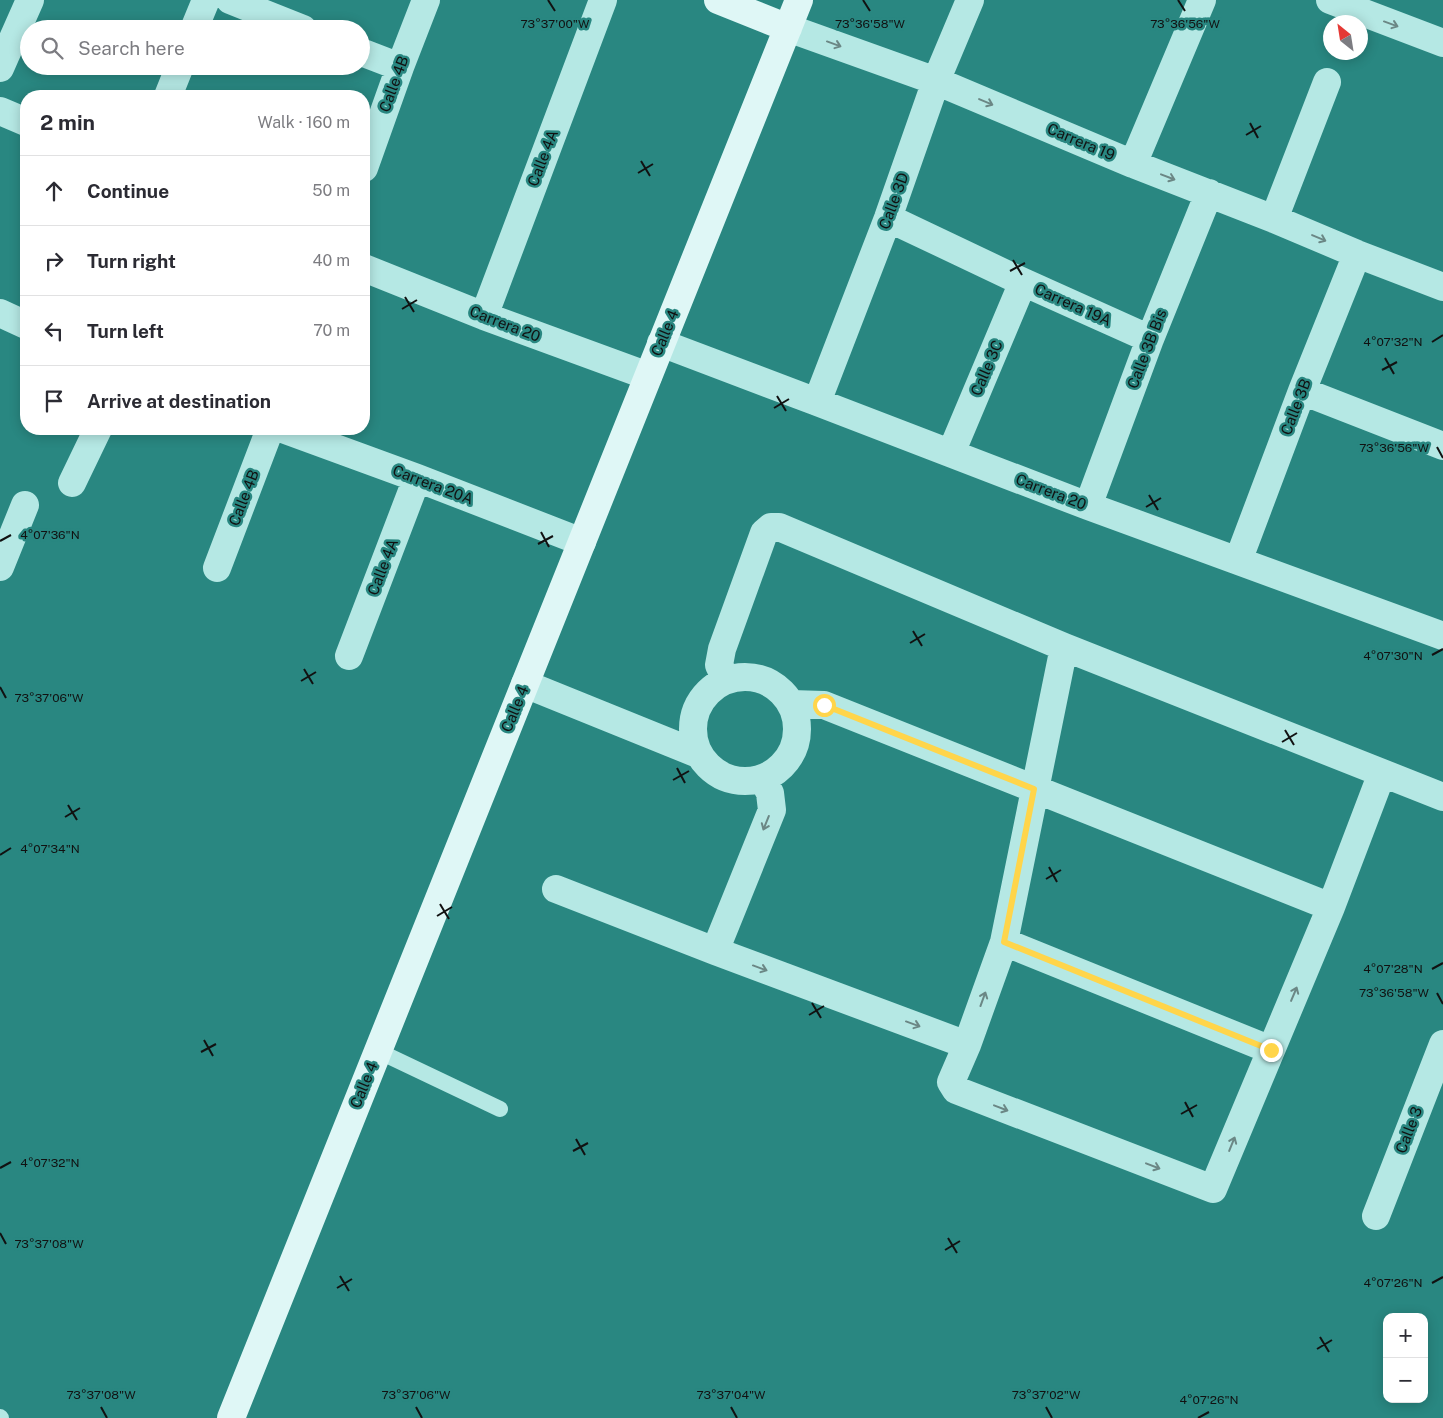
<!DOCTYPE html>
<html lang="en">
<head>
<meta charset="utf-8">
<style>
	:root { --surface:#fff; --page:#f2f2f3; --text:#2b2b33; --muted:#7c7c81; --line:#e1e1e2 }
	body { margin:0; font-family:"Public Sans",sans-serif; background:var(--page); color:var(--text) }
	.controls { position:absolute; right:15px; bottom:15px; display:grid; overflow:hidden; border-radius:10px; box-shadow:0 2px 12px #0003 }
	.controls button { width:45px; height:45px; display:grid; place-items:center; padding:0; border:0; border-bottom:1px solid var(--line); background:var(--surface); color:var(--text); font:25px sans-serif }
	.compass { position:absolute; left:1323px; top:15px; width:45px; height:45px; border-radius:50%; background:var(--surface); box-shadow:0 2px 12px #0003; rotate:330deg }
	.stop { position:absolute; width:15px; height:15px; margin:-11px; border:4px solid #ffd54a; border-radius:50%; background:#fff }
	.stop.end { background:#ffd54a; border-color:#fff; box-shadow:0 1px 5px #0008 }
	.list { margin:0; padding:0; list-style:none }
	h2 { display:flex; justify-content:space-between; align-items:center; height:65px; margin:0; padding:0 20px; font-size:21px }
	h2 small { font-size:16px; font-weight:400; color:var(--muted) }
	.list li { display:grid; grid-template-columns:32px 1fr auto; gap:15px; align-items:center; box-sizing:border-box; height:70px; padding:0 20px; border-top:1px solid var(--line) }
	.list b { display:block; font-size:19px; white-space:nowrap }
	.list em { font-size:16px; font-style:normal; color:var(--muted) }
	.icon { flex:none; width:28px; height:28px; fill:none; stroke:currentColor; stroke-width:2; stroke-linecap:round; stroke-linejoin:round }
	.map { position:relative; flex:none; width:1443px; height:1418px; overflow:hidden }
	.search { position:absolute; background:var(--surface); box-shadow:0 2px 12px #0003; left:20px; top:20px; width:350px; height:55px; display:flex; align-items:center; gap:12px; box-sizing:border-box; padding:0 18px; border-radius:28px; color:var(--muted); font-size:19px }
	.panel { position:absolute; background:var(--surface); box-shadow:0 2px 12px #0003; left:20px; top:90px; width:350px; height:345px; border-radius:20px }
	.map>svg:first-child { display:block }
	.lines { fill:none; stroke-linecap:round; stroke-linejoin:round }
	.lane { stroke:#b5e8e4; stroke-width:16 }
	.street { stroke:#b5e8e4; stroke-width:28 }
	.secondary { stroke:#dff7f6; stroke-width:28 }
	.oneway { stroke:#6b8785 }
	.route { stroke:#ffd54a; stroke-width:6 }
	.ticks { fill:none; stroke:#111; stroke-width:2 }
	.labels { text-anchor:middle; stroke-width:5; stroke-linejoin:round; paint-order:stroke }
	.street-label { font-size:15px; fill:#111; stroke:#298781 }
	.ticks-label { font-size:12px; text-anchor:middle; fill:#111; stroke:#298781; stroke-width:5; stroke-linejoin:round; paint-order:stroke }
</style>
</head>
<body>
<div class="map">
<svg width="1443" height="1418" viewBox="0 0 1443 1418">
	<rect width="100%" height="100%" fill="#298781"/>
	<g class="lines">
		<path class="lane" d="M378,1051L500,1109
			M0,1417L1,1418"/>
		<path class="street" d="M230,0L303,29
			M1330,0L1443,43
			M788,28L936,81L1133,164L1274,219L1357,254L1443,287
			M194,29L206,0
			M361,52L400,67
			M0,68L30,0
			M168,96L180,66
			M0,111L26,122
			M1133,164L1202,0
			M364,168L400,67L426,0
			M888,218L1023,282L1150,339
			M1274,219L1327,82
			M364,268L484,316L648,376
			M0,313L26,325
			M484,316L603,0
			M661,343L817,402L1088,506L1443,636
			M1302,391L1443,446
			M817,402L888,218L936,81L970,0
			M283,429L417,478L582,542
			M951,453L1023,282
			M72,483L98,429
			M1088,506L1150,339L1209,193
			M1238,561L1302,391L1357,254
			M0,567L25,505
			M217,568L270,429
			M1064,647L1004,942L967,1045L951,1082L956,1090L1213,1189L1331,907L1382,773
			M349,656L417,478
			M693 729a52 52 0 1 1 104 0a52 52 0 1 1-104 0Z
			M726,680L719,665L722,649L764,533L771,527H779L1064,647L1443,797
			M525,684L698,754
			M791,704L824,705L1331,907
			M556,889L715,951L967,1045
			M1004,942L1271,1050
			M715,951L772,810L770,793L762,778
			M1376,1216L1443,1044"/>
		<path class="secondary" d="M718,0L788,28
			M231,1418L799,0"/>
	</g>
	<defs><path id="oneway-shaft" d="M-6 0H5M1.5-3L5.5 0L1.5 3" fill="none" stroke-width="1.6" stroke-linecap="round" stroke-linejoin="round" transform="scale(1.25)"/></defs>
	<g class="oneway">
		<use href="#oneway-shaft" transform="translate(1391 24) rotate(20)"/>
		<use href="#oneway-shaft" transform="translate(834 44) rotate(20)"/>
		<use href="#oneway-shaft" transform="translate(986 102) rotate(23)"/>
		<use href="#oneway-shaft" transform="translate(1168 177) rotate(21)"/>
		<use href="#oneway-shaft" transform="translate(1319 238) rotate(23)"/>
		<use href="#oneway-shaft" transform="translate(766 823) rotate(112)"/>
		<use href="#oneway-shaft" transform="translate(760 968) rotate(20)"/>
		<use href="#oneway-shaft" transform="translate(1294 994) rotate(-67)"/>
		<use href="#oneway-shaft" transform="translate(983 999) rotate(-70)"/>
		<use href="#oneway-shaft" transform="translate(913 1024) rotate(20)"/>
		<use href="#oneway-shaft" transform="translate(1001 1108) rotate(21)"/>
		<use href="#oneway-shaft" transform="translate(1232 1144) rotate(-68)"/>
		<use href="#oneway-shaft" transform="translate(1153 1166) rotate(21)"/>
	</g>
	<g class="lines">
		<path class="route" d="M824,705L1034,789L1004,942L1271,1050"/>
	</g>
	<path class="ticks" d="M548,0L555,11M863,0L870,11M1178,0L1185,11M1250,123L1258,138M1246,135L1261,126M641,161L650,176M638,173L653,164M1013,260L1022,275M1010,271L1025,263M405,297L414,312M402,309L417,300M1432,342L1443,335M1385,358L1394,374M1382,370L1397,362M777,396L786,411M774,408L789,399M1437,447L1443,458M1149,495L1158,510M1146,507L1161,498M541,532L549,547M0,541L11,535M538,544L553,536M913,631L922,646M910,643L925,634M1432,655L1443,649M304,669L313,684M301,681L316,672M0,687L6,698M1285,730L1294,745M1282,742L1297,733M677,768L685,783M673,780L689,771M68,805L77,820M65,817L80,808M0,855L11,848M1049,867L1057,882M1046,879L1061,870M440,904L449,919M437,916L452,907M1432,969L1443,963M1437,993L1443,1004M812,1003L821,1018M809,1015L824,1006M204,1040L213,1056M201,1052L216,1044M1185,1102L1193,1117M1181,1114L1197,1105M576,1139L585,1155M573,1151L588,1143M0,1168L11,1162M0,1233L6,1244M948,1238L957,1253M945,1250L960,1241M340,1276L349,1291M1432,1283L1443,1277M337,1288L352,1279M1320,1337L1329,1352M1317,1349L1332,1340M101,1407L107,1418M416,1407L422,1418M731,1407L737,1418M1046,1407L1052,1418M1198,1418L1209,1412"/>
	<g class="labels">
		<g class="street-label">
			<text transform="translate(394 84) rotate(-70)" y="5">Calle 4B</text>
			<text transform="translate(1081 142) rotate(23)" y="5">Carrera 19</text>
			<text transform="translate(543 158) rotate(-69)" y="5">Calle 4A</text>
			<text transform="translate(894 201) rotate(-70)" y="5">Calle 3D</text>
			<text transform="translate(1073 305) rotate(24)" y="5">Carrera 19A</text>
			<text transform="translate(505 324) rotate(21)" y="5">Carrera 20</text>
			<text transform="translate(665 333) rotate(-68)" y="5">Calle 4</text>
			<text transform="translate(1147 349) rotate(-69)" y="5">Calle 3B Bis</text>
			<text transform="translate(987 368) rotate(-67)" y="5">Calle 3C</text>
			<text transform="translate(1296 407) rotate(-69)" y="5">Calle 3B</text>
			<text transform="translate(433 485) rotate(21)" y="5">Carrera 20A</text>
			<text transform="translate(1051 492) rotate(21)" y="5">Carrera 20</text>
			<text transform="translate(244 498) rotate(-69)" y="5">Calle 4B</text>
			<text transform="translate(383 567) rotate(-69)" y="5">Calle 4A</text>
			<text transform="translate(515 709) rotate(-68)" y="5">Calle 4</text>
			<text transform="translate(364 1085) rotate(-68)" y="5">Calle 4</text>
			<text transform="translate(1409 1130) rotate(-69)" y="5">Calle 3</text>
		</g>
	</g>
	<g class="ticks-label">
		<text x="870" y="28">73°36'58"W</text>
		<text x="1185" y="28">73°36'56"W</text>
		<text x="555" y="28">73°37'00"W</text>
		<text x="1393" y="346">4°07'32"N</text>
		<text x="1394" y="452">73°36'56"W</text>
		<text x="50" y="539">4°07'36"N</text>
		<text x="1393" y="660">4°07'30"N</text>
		<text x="49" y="702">73°37'06"W</text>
		<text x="50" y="853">4°07'34"N</text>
		<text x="1393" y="973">4°07'28"N</text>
		<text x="1394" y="997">73°36'58"W</text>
		<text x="50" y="1167">4°07'32"N</text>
		<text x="49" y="1248">73°37'08"W</text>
		<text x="1393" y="1287">4°07'26"N</text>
		<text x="101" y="1399">73°37'08"W</text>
		<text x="416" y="1399">73°37'06"W</text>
		<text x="731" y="1399">73°37'04"W</text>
		<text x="1046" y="1399">73°37'02"W</text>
		<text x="1209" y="1404">4°07'26"N</text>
	</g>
</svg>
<div class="controls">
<button>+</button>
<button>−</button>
</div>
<svg class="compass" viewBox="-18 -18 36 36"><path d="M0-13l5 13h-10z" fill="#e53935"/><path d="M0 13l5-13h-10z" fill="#7c7c81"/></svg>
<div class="stop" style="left:824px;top:705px"></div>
<div class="stop end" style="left:1271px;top:1050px"></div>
<div class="search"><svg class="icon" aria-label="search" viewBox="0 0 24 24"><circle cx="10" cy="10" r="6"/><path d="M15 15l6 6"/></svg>Search here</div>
<section class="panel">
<h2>2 min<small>Walk · 160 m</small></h2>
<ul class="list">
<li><svg class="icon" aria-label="ahead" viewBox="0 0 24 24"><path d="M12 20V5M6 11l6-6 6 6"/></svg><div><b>Continue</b></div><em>50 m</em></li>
<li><svg class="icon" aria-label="right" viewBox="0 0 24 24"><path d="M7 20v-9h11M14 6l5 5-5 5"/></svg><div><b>Turn right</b></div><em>40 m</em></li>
<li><svg class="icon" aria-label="left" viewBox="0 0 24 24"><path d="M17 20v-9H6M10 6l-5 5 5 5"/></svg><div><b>Turn left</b></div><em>70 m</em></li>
<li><svg class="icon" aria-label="arrive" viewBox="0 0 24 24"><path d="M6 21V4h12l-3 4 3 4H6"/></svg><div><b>Arrive at destination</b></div></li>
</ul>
</section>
</div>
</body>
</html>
